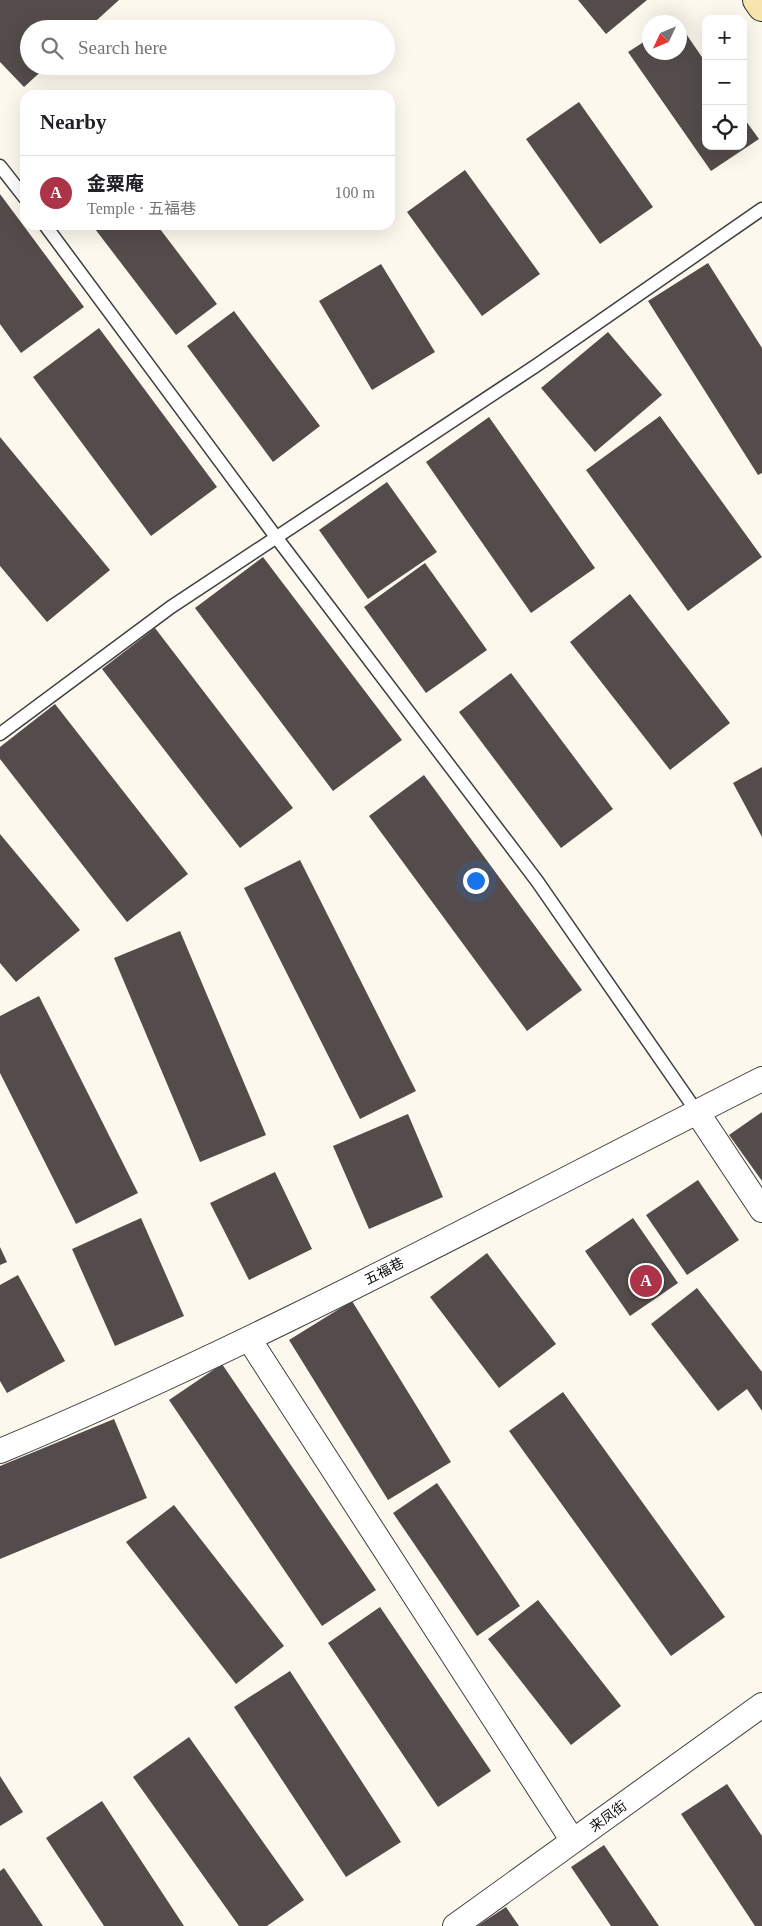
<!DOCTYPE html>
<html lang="en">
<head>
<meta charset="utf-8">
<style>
	:root { --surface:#fff; --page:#f6f6f6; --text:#202124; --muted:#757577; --line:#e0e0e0; --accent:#ad3349 }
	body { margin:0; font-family:"Times New Roman","Noto Sans SC",serif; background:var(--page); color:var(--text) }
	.controls { position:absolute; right:15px; top:15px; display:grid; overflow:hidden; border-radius:10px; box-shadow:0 5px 20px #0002 }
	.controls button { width:45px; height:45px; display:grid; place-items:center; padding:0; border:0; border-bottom:1px solid var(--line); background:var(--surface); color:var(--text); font:25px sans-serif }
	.compass { position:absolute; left:642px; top:15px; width:45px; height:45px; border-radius:50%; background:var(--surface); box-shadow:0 5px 20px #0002; rotate:226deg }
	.you { position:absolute; left:475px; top:880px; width:18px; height:18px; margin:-12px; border:4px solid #fff; border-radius:50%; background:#1a73e8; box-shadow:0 0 0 8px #1a73e833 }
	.badge { display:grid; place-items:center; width:32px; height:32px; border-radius:50%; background:var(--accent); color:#fff; font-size:16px; font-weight:700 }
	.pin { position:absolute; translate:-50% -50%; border:2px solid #fff; box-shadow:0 1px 5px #0006 }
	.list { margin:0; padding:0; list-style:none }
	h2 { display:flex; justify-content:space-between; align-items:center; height:65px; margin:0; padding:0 20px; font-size:21px }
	h2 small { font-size:16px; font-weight:400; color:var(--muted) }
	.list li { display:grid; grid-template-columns:32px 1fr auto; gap:15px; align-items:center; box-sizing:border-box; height:75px; padding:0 20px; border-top:1px solid var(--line) }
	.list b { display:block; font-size:19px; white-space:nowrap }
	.list p { margin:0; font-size:16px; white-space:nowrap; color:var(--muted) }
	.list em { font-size:16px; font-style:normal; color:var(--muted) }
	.icon { flex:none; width:28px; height:28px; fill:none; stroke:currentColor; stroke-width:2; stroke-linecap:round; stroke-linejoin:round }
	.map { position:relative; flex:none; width:762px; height:1926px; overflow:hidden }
	.search { position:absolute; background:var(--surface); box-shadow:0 5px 20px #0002; left:20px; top:20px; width:375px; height:55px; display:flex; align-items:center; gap:12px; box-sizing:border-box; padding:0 18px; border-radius:28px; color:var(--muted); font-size:19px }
	.panel { position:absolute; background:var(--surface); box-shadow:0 5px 20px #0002; left:20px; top:90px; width:375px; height:140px; border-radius:15px }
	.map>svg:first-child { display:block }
	.building { fill:#544c4a }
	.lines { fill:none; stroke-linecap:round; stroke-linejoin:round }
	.lane-casing { stroke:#3f3f3f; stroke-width:15 }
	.street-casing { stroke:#3f3f3f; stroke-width:26 }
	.secondary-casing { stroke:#2e2e2e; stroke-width:30 }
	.lane { stroke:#fff; stroke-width:12 }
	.street { stroke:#fff; stroke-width:24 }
	.secondary { stroke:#f7e5af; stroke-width:28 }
	.labels { text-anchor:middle; stroke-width:5; stroke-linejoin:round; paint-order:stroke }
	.street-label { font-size:14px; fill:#0c0c0c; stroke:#fff }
</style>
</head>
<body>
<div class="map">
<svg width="762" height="1926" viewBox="0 0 762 1926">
	<rect width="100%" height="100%" fill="#fdf8ed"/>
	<path class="building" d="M0,0H119L87,29H29V66H47L24,87L0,62Z
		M578,0H647L606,34Z
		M680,25L706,63V146H743V117L759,139L711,171L628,52L650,38V52H680Z
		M579,102L653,207L600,244L526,139Z
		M465,170L540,274L482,316L407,212Z
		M0,194L84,307L21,353L0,324Z
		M92,225H157L217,304L176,335Z
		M708,263L762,348V473L758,475L648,301Z
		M381,264L435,352L372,390L319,301Z
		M234,311L320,426L273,462L187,346Z
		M99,328L217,487L151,536L33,377Z
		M608,332L662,395L595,452L541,388Z
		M660,416L762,557L688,611L586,470Z
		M489,417L595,568L531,613L426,462Z
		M0,437L110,570L47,622L0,566Z
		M387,482L437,552L368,599L319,530Z
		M263,557L402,740L333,791L195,608Z
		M425,563L487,650L426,693L364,607Z
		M630,594L730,723L670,770L570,642Z
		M155,628L293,808L240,848L102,669Z
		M511,673L613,809L561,848L459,712Z
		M55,704L188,874L127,922L0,759V747Z
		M762,767V837L733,783Z
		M424,775L582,990L527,1031L369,816Z
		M0,834L80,930L16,982L0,963Z
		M300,860L416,1091L360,1119L244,888Z
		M180,931L266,1135L200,1162L114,958Z
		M39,996L138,1193L76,1224L0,1073V1016Z
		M762,1112V1181L729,1135Z
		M408,1114L443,1197L369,1229L333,1146Z
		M275,1172L312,1249L249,1280L210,1203Z
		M698,1180L739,1240L687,1275L646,1215Z
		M141,1218L184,1316L115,1346L72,1249Z
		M633,1218L678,1283L630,1316L585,1251Z
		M0,1247L7,1262L0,1265Z
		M487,1253L556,1344L499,1388L430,1297Z
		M18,1275L65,1361L7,1393L0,1381V1285Z
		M697,1288L762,1372V1411L747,1389L718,1411L651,1324Z
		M352,1301L451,1462L388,1500L289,1340Z
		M222,1364L376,1590L322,1626L169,1400Z
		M563,1392L725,1617L671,1656L509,1431Z
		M114,1419L147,1498L0,1559V1466Z
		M437,1483L520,1606L477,1636L393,1513Z
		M174,1505L284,1646L236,1684L126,1542Z
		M538,1600L621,1706L571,1745L488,1639Z
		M380,1607L491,1771L438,1807L328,1643Z
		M290,1671L401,1842L346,1877L234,1707Z
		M189,1737L304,1900L267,1926H239L133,1777Z
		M0,1776L23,1812L0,1826Z
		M727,1784L762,1836V1926H755L681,1814Z
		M102,1801L184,1926H104L46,1838Z
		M604,1845L659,1926H611L571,1867Z
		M4,1868L43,1926H0V1871Z
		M506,1907L519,1926H477Z"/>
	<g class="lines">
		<g class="lane-casing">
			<path id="lane" d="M0,166L25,198
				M45,225L276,537L537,881L697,1112
				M0,734L171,607L537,365L762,209"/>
		</g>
		<g class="street-casing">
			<path id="street" d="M697,1112L762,1210
				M249,1339L573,1841
				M0,1451C261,1342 510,1206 762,1079
				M455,1926L762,1705"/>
		</g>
		<g class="secondary-casing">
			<path id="secondary" d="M757,0L762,7"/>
		</g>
		<use href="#lane" class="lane"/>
		<use href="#street" class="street"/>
		<use href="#secondary" class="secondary"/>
	</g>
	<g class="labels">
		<g class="street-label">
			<text transform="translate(384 1271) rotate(-27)" y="5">五福巷</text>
			<text transform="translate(608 1816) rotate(-36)" y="5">来凤街</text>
		</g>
	</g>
</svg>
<div class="controls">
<button>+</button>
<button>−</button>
<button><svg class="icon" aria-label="locate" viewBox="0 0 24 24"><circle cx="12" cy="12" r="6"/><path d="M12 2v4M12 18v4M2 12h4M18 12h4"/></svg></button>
</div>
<svg class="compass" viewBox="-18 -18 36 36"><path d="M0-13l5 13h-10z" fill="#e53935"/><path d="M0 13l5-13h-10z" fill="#757577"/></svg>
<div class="you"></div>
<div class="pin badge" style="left:646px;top:1281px">A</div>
<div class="search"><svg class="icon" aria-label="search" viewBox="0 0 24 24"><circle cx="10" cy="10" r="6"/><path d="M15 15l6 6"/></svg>Search here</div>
<section class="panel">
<h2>Nearby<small></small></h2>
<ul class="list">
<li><span class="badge">A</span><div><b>金粟庵</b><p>Temple · 五福巷</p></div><em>100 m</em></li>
</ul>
</section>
</div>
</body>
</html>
